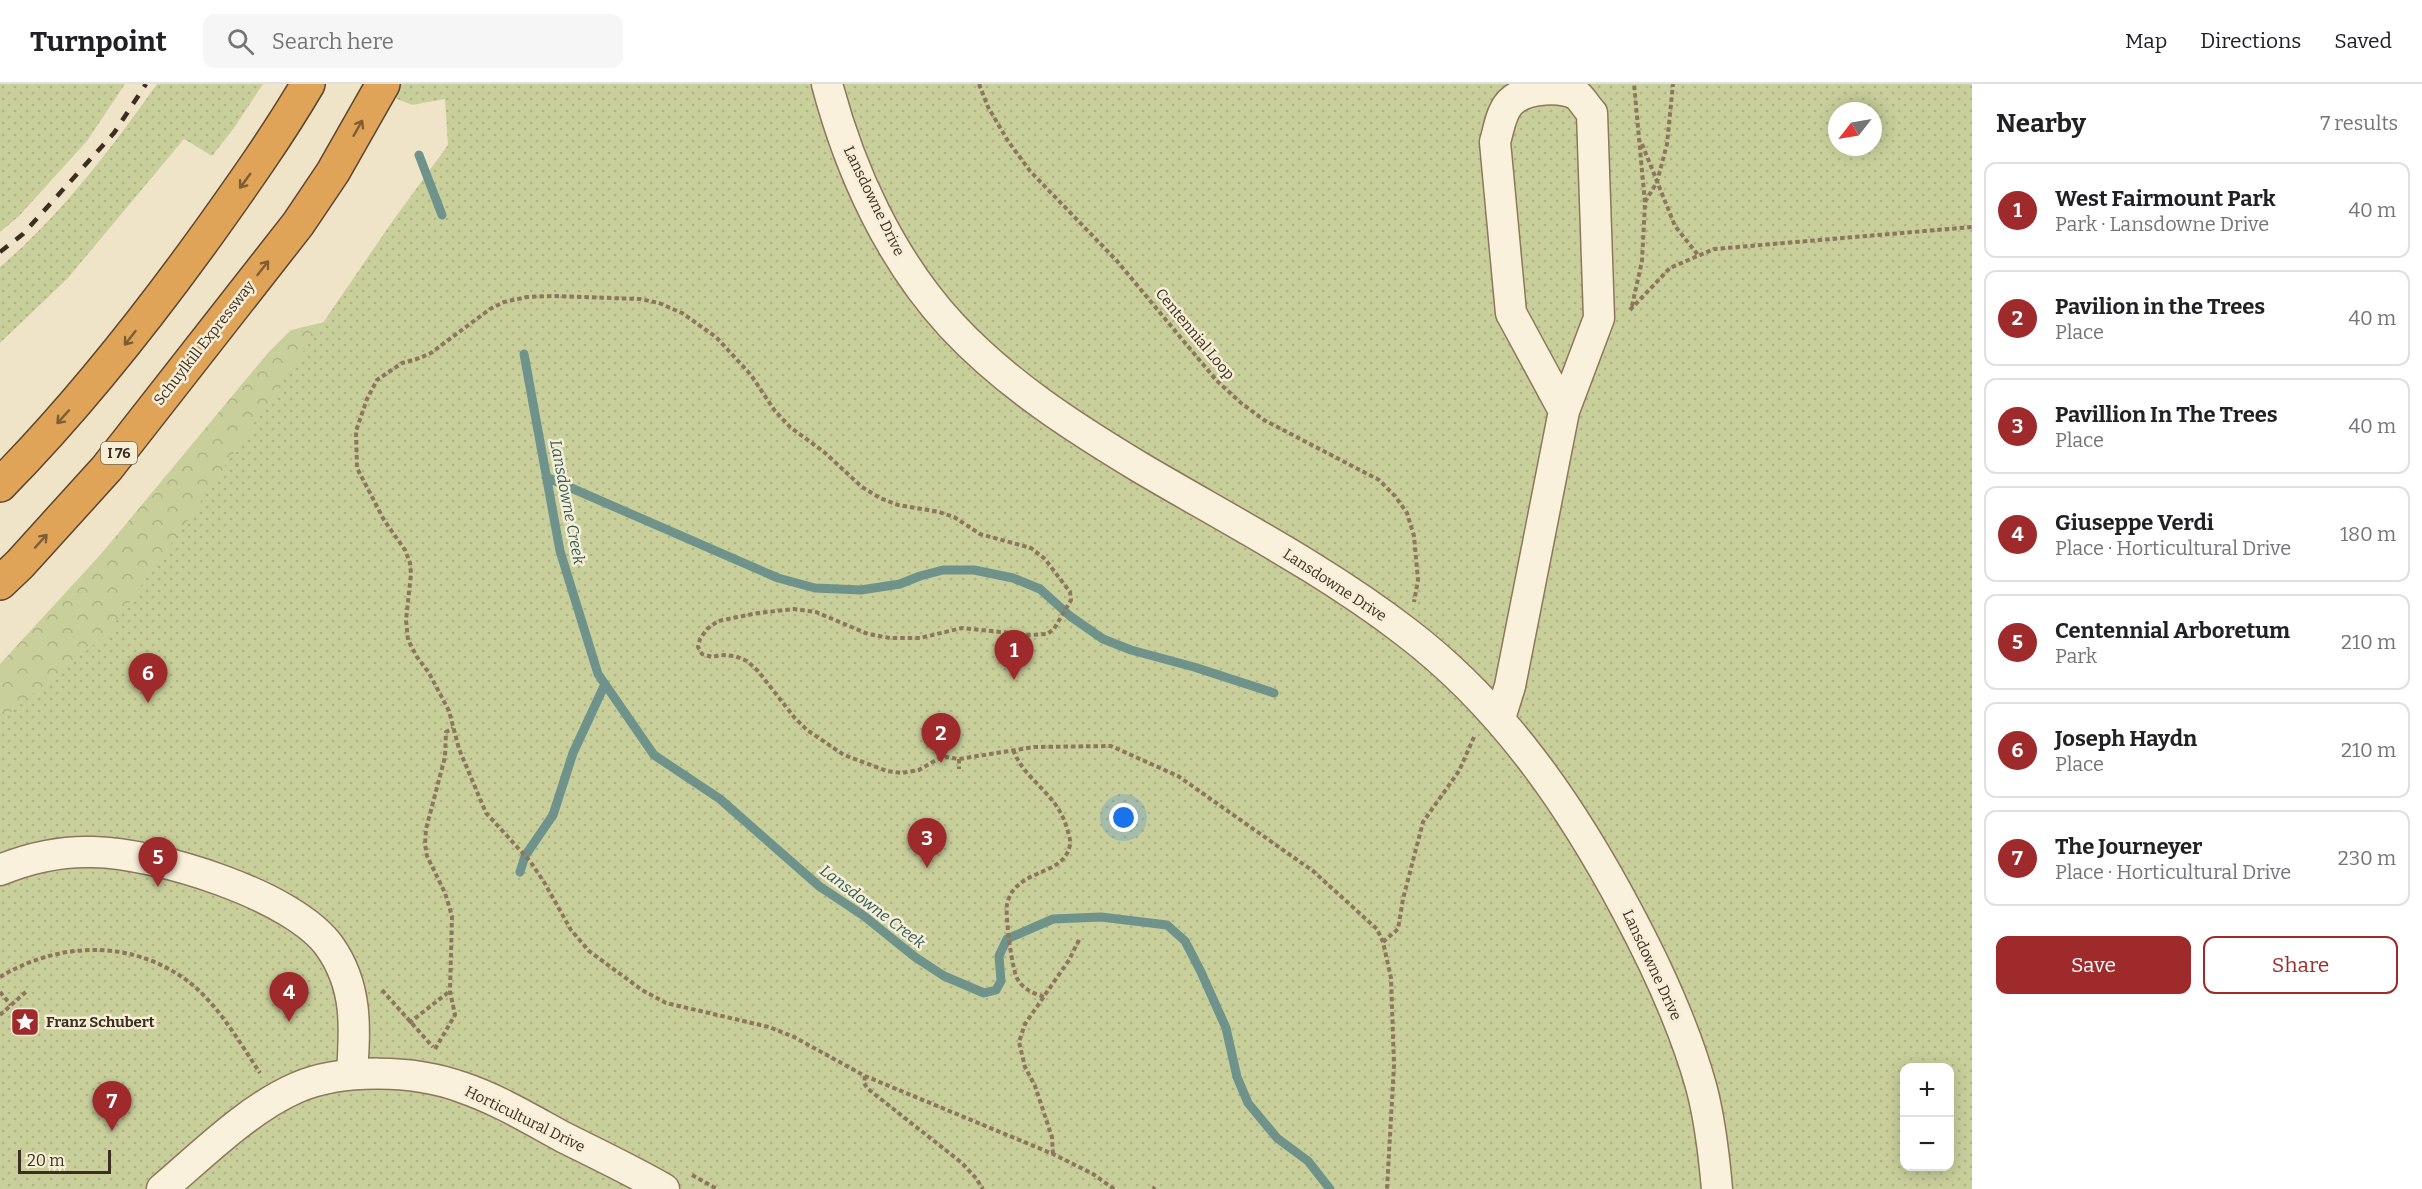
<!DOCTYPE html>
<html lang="en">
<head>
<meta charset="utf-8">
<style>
	:root { --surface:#fff; --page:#f6f6f6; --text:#202124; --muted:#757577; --line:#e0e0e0; --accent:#9e2a2b }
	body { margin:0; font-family:Bitter,serif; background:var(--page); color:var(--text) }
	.controls { position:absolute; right:18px; bottom:18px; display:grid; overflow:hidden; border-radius:12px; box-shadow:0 3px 15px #0003 }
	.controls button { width:54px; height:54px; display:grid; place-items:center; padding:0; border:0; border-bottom:2px solid var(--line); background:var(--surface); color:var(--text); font:30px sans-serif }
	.compass { position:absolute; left:1828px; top:18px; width:54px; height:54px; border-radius:50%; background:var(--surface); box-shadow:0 3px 15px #0003; rotate:239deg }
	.scale { position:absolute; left:18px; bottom:15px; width:93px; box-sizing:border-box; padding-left:6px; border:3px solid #3d2e20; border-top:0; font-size:16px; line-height:21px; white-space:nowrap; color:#3d2e20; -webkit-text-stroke:4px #f7eed8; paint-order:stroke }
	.you { position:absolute; left:1124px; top:734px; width:21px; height:21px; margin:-15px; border:4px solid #fff; border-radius:50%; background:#1a73e8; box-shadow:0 0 0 9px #1a73e833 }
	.badge { display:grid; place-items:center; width:39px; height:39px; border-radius:50%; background:var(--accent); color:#fff; font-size:20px; font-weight:700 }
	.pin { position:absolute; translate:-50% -50px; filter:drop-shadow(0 2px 3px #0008) }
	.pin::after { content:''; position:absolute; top:32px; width:21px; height:18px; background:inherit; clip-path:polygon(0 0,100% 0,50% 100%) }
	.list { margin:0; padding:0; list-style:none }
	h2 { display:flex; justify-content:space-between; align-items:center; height:78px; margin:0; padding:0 24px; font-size:26px }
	h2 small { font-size:20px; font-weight:400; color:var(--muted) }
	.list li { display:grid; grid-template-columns:39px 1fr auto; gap:18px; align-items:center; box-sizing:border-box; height:96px; margin:0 12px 12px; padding:0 12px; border:2px solid var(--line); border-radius:12px }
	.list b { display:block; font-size:22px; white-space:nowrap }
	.list p { margin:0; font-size:20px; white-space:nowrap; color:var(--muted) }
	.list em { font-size:20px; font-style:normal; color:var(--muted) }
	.actions { display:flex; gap:12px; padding:18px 24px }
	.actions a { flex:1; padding:14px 0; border:2px solid var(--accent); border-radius:12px; text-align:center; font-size:21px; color:var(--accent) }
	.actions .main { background:var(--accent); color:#fff }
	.icon { flex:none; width:33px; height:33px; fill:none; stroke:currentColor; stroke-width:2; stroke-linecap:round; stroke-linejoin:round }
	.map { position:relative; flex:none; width:1972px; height:1105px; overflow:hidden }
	header { display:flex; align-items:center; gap:36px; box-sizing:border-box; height:84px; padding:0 30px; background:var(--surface); border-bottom:2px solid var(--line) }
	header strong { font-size:28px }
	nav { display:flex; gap:33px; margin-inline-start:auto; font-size:21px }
	.search { width:420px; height:54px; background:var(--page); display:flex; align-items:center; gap:15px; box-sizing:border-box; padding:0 21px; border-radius:12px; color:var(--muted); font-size:22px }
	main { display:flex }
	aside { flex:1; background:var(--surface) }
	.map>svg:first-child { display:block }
	.forest { fill:url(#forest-crowns) }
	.park { fill:url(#park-dots); fill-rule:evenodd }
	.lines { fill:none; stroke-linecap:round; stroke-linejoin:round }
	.stream { stroke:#6f938a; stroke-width:9 }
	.minor-casing { stroke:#8d765c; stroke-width:33 }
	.highway-casing { stroke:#5b4430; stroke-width:36 }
	.path { stroke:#8d765c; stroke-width:4; stroke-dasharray:4.5 3; stroke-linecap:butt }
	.minor { stroke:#faf1dc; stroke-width:30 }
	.highway { stroke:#e0a458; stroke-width:33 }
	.rail { stroke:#3d2e20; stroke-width:4.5; stroke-dasharray:10 10; stroke-linecap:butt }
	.oneway { stroke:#7e5d36 }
	.labels { text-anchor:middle; stroke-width:5; stroke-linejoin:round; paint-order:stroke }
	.shield { fill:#f7eed8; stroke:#756857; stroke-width:1.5 }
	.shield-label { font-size:14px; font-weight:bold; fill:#3d2e20 }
	.street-label { font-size:15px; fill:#3d2e20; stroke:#f7eed8 }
	.poi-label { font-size:15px; font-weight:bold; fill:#3d2e20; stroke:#f7eed8; text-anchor:start }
	.water-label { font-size:16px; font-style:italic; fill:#2f5d5a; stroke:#f7eed8 }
</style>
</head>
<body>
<header>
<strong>Turnpoint</strong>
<div class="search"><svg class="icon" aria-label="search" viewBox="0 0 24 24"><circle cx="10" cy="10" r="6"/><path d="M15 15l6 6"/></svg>Search here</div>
<nav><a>Map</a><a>Directions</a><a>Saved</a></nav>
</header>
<main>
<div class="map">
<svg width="1972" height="1105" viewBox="0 0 1972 1105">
	<defs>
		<pattern id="forest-crowns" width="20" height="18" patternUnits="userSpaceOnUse" patternTransform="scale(1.5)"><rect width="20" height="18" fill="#c9cf9b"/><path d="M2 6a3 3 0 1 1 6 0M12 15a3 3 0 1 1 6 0" fill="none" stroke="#aeb285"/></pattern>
		<pattern id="park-dots" width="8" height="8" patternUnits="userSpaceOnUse" patternTransform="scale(1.5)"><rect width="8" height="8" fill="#c9cf9b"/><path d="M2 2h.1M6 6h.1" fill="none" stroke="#aeb285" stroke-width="1.8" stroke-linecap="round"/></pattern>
	</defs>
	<rect width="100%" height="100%" fill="#f0e4c8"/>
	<path class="forest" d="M337,235L0,710V580L101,470L267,270L291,246Z"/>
	<path class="park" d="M0,0H125L87,57L18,133L0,148Z
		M157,0H263L234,44L212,72L184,55L67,195L0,259V183C62,130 110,66 157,0Z
		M361,0H1972V1105H0V637L113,545L116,537L192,430L392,138L448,61L445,15L412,21ZM1837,27H1873V63H1837ZM1904,984H1950V1082H1904Z"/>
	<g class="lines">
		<path class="stream" d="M419,71L442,131
			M524,270L560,467L598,590L654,671L720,715L819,802L864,832L915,873L944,892L984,909L996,906L1001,897L999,872L1007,855L1053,835L1101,833L1167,841L1185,857L1201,888L1226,944L1237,993L1248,1019L1277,1054L1308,1077L1330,1105
			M546,393L778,494L815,504L861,506L900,500L920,492L943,486H974L1013,494L1040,505L1070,532L1103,555L1131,566L1194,583L1274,609
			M520,788L525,772L553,731L573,669L605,600"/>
		<g class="minor-casing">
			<path id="minor" d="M827,0C850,87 890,175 952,242C1006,300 1073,343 1141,384C1231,437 1324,485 1406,548C1502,621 1570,720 1626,825C1656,881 1684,941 1701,1002C1710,1035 1714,1071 1717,1105
				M1500,634L1510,602L1564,327L1599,234L1592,29C1587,24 1582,15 1577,11C1561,2 1528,4 1513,16C1501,25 1499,45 1495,58L1511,229L1564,327
				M0,786C29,774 62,767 93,768C156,769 294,811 330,863C358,903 355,944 352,990
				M162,1105C202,1071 248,1025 296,1004C342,984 414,986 461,1003C497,1015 530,1035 563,1053C597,1070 631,1086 664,1105"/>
		</g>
		<g class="highway-casing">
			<path id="highway" d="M0,401C77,323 145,237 209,148C244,99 278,51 308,0
				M0,499L20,480L107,384L298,140L333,88L383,0"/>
		</g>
		<path class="path" d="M979,0L988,23L1008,57L1030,87L1117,177L1216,296L1241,319L1264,336L1379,396L1395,412L1407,429L1414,452L1418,496L1414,518
			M1642,60L1675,142L1698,171
			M1645,118L1657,98L1667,60L1673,0
			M1632,222L1642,177L1645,119L1634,0
			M1630,226L1670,184L1714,165L1972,143
			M1013,666C1027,700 1058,708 1068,748C1069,752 1071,757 1070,761C1064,790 1029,784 1012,808C1010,811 1008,816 1007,820C1005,831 1012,888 1018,896C1023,905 1035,910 1044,913
			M959,675V685
			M1383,858L1398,845L1403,815L1423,738L1459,687L1474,653
			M0,893C56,859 126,855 182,893C215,915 238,956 260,989
			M382,906L433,963
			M0,908L11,921
			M0,931L28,906
			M409,939L450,907
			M435,965L455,931L450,907L452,832L445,809L427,772L425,760L426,745L445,673L446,648L453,644
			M865,992L864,999L868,1005L962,1079L975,1093L983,1105
			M1053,1070L1052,1053L1035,1002L1025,983L1019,958L1025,940L1069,876L1080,854
			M692,1091L717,1105
			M1114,1105L1093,1090L1053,1070L865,992L794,953L769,943L666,919L642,906L589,867L571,846L544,798L530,777L486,729L459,665L449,627L429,589L417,573L408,556L406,536L411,490L410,479L405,466L384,436L357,384L356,347L367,315L377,296L402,279L417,275L431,269L490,225L504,218L527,213L552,212L640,215L659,219L682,229L716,253L751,291L775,327L790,343L824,368L862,403L880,414L898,421L939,428L954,433L980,450L1031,464L1045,475L1070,508L1071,516L1054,545L1047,550L1030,551L962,544L920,554H890L868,550L816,528L794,525L758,529L718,537L707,545L700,555L698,563L702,570L712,573L721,571L735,572L747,577L758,587L794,633L807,646L844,671L887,687L902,689L919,686L938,675L946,673L959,675L1034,663L1111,662L1178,692L1313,787L1377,845L1383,858L1391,894L1394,981L1387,1105
			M1153,1105L1155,1103"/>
		<use href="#minor" class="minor"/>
		<use href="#highway" class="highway"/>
		<path class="rail" d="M0,168L23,150L114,49L146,0"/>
	</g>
	<defs><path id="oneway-shaft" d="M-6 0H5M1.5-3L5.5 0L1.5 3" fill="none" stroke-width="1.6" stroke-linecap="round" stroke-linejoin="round" transform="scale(1.5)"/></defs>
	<g class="oneway">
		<use href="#oneway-shaft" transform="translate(358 44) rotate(-60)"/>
		<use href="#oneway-shaft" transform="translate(245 97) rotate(126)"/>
		<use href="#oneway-shaft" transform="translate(263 184) rotate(-52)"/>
		<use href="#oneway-shaft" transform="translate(130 254) rotate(128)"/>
		<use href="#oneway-shaft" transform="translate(63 333) rotate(132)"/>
		<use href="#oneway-shaft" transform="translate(41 457) rotate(-48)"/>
	</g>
	<defs>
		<g id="sight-square" transform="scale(1.5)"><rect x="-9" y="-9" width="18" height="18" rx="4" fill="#9e2a2b" stroke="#f7eed8"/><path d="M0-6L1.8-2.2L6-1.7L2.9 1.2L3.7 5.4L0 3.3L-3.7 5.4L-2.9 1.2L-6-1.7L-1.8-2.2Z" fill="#fff"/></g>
	</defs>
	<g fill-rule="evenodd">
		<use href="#sight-square" x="25" y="938"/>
	</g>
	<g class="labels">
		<rect class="shield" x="101" y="358" width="36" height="22" rx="4.5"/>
		<g class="shield-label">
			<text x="119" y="374">I 76</text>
		</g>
		<g class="street-label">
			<text transform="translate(874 117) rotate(64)" y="5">Lansdowne Drive</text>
			<text transform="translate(1195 250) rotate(50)" y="5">Centennial Loop</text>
			<text transform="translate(204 259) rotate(-52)" y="5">Schuylkill Expressway</text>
			<text transform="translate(1335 501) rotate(33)" y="5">Lansdowne Drive</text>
			<text transform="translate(1652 881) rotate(65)" y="5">Lansdowne Drive</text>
			<text transform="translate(525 1035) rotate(26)" y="5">Horticultural Drive</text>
		</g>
		<g class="poi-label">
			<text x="46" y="943">Franz Schubert</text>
		</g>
		<g class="water-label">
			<text transform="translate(568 418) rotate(79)" y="6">Lansdowne Creek</text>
			<text transform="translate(873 822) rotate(37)" y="6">Lansdowne Creek</text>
		</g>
	</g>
</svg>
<div class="controls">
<button>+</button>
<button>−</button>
</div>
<svg class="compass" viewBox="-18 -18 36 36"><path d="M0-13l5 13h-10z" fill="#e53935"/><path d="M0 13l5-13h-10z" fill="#757577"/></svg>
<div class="scale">20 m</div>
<div class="you"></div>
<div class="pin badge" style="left:1014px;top:596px">1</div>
<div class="pin badge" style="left:941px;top:679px">2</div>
<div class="pin badge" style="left:927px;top:784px">3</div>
<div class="pin badge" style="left:289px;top:938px">4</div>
<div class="pin badge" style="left:158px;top:803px">5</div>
<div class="pin badge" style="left:148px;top:619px">6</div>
<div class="pin badge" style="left:112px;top:1047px">7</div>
</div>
<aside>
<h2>Nearby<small>7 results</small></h2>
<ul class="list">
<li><span class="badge">1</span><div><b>West Fairmount Park</b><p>Park · Lansdowne Drive</p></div><em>40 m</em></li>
<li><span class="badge">2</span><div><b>Pavilion in the Trees</b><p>Place</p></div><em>40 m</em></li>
<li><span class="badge">3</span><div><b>Pavillion In The Trees</b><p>Place</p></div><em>40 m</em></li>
<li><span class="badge">4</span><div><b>Giuseppe Verdi</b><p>Place · Horticultural Drive</p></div><em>180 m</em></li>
<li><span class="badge">5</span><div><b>Centennial Arboretum</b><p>Park</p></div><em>210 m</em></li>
<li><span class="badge">6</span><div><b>Joseph Haydn</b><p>Place</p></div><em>210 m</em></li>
<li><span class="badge">7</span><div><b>The Journeyer</b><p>Place · Horticultural Drive</p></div><em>230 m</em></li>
</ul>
<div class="actions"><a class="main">Save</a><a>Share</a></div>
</aside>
</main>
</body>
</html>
